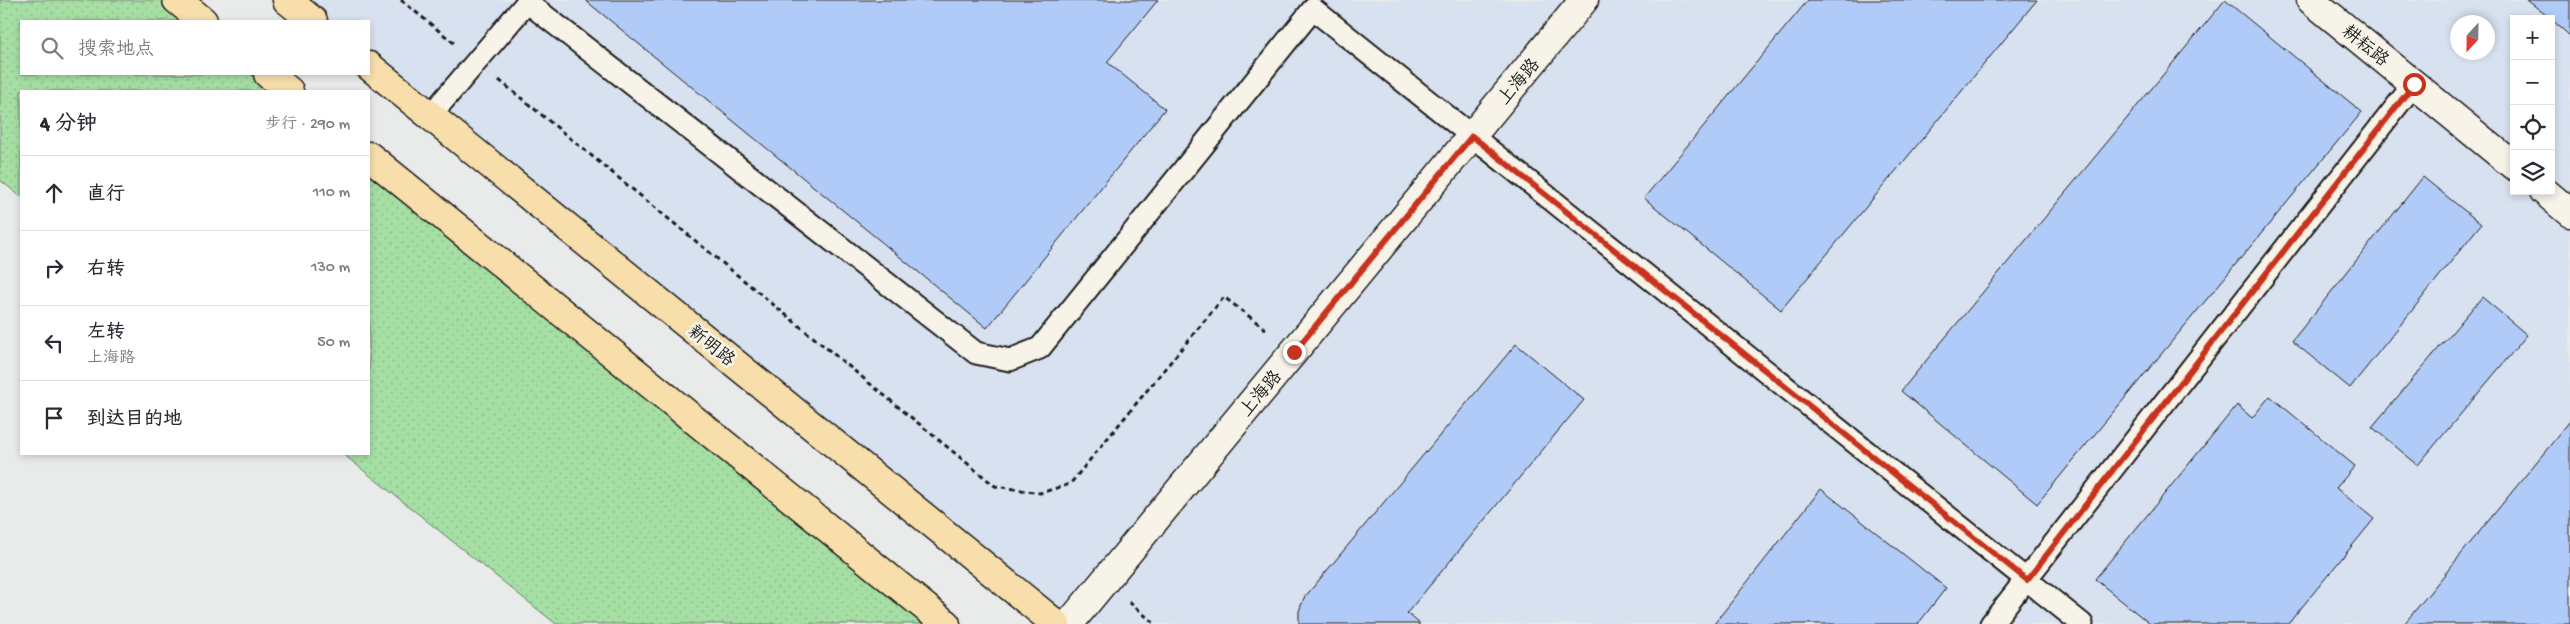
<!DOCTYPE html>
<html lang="zh">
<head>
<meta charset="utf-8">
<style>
	:root { --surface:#fff; --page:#f7f7f7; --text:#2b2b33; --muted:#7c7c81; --line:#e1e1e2 }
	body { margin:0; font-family:"Gochi Hand","LXGW WenKai TC",sans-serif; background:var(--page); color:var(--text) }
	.controls { position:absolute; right:15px; top:15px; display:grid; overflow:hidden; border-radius:0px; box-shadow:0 2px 8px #0003 }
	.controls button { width:45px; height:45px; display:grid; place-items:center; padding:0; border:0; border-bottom:1px solid var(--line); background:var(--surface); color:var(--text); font:25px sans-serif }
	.compass { position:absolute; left:2450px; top:15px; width:45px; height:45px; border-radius:50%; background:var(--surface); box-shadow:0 2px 8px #0003; rotate:202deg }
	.stop { position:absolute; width:15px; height:15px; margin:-11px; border:4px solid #c8321e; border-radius:50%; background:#fff }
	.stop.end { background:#c8321e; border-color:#fff; box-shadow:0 1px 5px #0008 }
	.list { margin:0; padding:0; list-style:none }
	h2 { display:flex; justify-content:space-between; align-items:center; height:65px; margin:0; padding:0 20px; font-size:21px }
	h2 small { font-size:16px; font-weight:400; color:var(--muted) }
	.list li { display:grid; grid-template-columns:32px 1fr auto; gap:15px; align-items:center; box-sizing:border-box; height:75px; padding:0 20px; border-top:1px solid var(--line) }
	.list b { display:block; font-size:19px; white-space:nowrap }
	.list p { margin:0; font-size:16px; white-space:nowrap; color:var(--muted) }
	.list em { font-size:16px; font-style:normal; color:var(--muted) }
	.icon { flex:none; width:28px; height:28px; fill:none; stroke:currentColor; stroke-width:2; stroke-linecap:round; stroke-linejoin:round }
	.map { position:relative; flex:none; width:2570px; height:624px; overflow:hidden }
	.search { position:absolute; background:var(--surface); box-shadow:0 2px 8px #0003; left:20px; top:20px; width:350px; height:55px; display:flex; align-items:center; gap:12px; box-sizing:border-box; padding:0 18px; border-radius:0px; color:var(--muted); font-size:19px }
	.panel { position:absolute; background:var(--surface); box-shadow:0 2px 8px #0003; left:20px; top:90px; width:350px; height:365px; border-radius:0px }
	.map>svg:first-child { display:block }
	.built { fill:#d8e1ef; fill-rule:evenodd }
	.grass { fill:url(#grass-dots); stroke:#617e60 }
	.building { fill:#b1cbf8; stroke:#1c1c1c }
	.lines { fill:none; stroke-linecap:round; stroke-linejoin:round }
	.lane-casing { stroke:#1c1c1c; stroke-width:25 }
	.secondary-casing { stroke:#1c1c1c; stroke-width:31 }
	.primary-casing { stroke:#1c1c1c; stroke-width:31 }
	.path { stroke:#1c1c1c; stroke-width:3; stroke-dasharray:5 4; stroke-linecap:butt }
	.lane { stroke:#f7f3e8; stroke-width:21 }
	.secondary { stroke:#f7f3e8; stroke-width:28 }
	.primary { stroke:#f8deab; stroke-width:28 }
	.route { stroke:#c8321e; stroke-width:6 }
	.labels { text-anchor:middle; stroke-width:5; stroke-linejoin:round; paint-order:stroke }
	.street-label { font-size:18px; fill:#1c1c1c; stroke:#f7f3e8 }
</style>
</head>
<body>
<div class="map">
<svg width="2570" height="624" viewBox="0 0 2570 624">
	<defs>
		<pattern id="grass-dots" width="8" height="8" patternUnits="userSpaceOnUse" patternTransform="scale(1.25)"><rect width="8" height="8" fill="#a6dfa4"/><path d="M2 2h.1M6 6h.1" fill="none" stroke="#8ebf8d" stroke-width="1.8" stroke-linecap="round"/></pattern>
	</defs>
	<rect width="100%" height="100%" fill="#e9ebeb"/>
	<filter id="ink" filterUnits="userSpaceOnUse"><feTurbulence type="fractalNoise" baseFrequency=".02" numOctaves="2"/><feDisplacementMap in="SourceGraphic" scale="10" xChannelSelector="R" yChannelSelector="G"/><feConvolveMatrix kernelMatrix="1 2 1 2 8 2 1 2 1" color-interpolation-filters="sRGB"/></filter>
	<g filter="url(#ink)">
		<path class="built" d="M287,0H2570V624H1056L369,66V21H313ZM2514,19H2551V191H2514ZM2458,22H2488V52H2458Z"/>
		<path class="grass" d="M0,0H177L203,21H21V74H268L289,91H21V197L0,180Z
			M369,156L946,624H556L343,454H369Z"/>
		<path class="building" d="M585,0H1158L1107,62L1165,109L987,328Z
			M1808,0H2037L1781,310L1644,198Z
			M2225,0L2362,112L2037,504L1901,391Z
			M2527,0H2570V36L2551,19Z
			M2423,177L2481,224L2350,388L2292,341Z
			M2482,297L2527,335L2418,465L2372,427Z
			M1516,344L1584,400L1407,613L1420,624H1299V611L1304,598Z
			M2270,396L2355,466L2336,488L2374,519L2288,624H2150L2095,579L2237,405L2252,418Z
			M2570,421V624H2404Z
			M1821,489L1946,588L1918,624H1714Z"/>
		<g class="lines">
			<g class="lane-casing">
				<path id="lane" d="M527,2L976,353L1010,360L1040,348L1313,9L2082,624
					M430,116L529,0
					M1991,624L2414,84"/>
			</g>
			<g class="secondary-casing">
				<path id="secondary" d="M2311,0L2514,166
					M2544,191L2570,213
					M1069,624L1584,0"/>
			</g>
			<g class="primary-casing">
				<path id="primary" d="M177,0L203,21
					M287,0L313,21
					M369,66L1056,624
					M268,74L289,91
					M369,156L946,624"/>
			</g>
			<path class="path" d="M401,0L454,43
				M499,80L995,486L1040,493L1070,484L1224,297L1268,331
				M1129,602L1155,624"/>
			<use href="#lane" class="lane"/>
			<use href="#secondary" class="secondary"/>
			<use href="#primary" class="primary"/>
		</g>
	</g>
	<g class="lines" filter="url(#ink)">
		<path class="route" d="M1294,352L1472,136L2027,580L2414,84"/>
	</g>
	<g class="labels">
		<g class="street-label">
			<text transform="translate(2366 45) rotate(39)" y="6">耕耘路</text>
			<text transform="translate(1518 81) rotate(-50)" y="6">上海路</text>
			<text transform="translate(712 345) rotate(39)" y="6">新明路</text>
			<text transform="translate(1260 393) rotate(-50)" y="6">上海路</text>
		</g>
	</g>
</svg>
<div class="controls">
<button>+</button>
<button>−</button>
<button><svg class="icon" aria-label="locate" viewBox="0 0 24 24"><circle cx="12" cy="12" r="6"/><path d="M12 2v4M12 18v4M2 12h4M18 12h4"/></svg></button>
<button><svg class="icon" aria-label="layers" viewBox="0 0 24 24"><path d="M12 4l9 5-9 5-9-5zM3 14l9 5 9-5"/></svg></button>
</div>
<svg class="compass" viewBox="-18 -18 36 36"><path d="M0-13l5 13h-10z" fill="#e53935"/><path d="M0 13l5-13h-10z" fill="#7c7c81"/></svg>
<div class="stop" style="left:2414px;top:84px"></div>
<div class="stop end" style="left:1294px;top:352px"></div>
<div class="search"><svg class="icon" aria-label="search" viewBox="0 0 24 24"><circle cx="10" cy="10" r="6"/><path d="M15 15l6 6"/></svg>搜索地点</div>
<section class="panel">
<h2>4 分钟<small>步行 · 290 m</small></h2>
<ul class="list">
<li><svg class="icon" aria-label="ahead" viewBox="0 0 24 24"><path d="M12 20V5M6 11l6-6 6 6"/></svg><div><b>直行</b></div><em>110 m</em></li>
<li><svg class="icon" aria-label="right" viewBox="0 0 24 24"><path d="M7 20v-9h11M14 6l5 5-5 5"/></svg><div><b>右转</b></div><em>130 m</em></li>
<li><svg class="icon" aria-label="left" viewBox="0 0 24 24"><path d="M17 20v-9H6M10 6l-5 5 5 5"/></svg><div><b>左转</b><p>上海路</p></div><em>50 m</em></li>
<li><svg class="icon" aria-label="arrive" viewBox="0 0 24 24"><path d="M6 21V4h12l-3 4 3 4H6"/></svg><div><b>到达目的地</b></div></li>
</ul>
</section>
</div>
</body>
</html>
